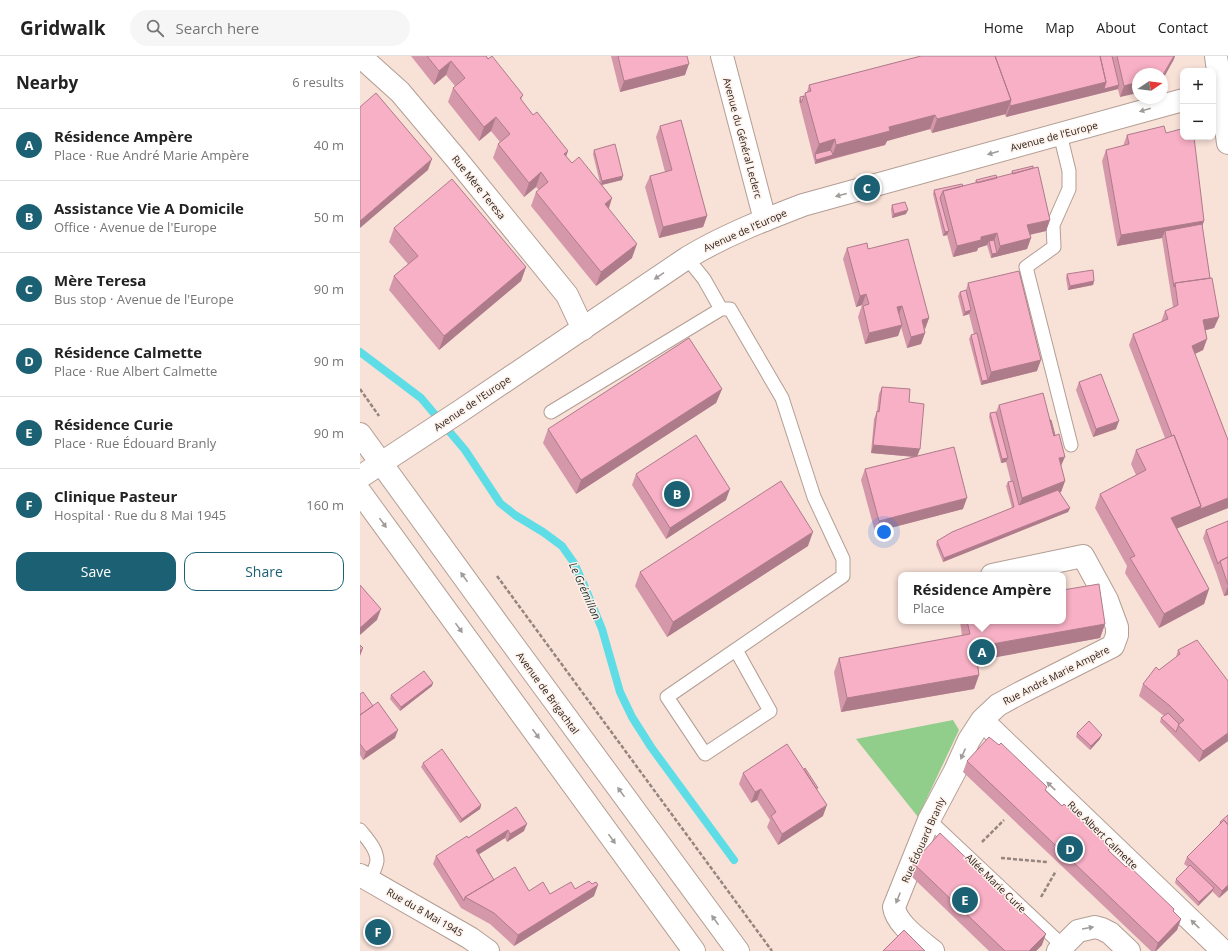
<!DOCTYPE html>
<html lang="en">
<head>
<meta charset="utf-8">
<style>
	:root { --surface:#fff; --page:#f6f6f6; --text:#222; --muted:#767676; --line:#e0e0e0; --accent:#1c6173 }
	body { margin:0; font-family:"Open Sans",sans-serif; background:var(--page); color:var(--text) }
	.controls { position:absolute; right:12px; top:12px; display:grid; overflow:hidden; border-radius:8px; box-shadow:0 2px 6px #0003 }
	.controls button { width:36px; height:36px; display:grid; place-items:center; padding:0; border:0; border-bottom:1px solid var(--line); background:var(--surface); color:var(--text); font:20px sans-serif }
	.compass { position:absolute; left:772px; top:12px; width:36px; height:36px; border-radius:50%; background:var(--surface); box-shadow:0 2px 6px #0003; rotate:77deg }
	.you { position:absolute; left:524px; top:476px; width:14px; height:14px; margin:-10px; border:3px solid #fff; border-radius:50%; background:#1a73e8; box-shadow:0 0 0 6px #1a73e833 }
	.badge { display:grid; place-items:center; width:26px; height:26px; border-radius:50%; background:var(--accent); color:#fff; font-size:13px; font-weight:700 }
	.pin { position:absolute; translate:-50% -50%; border:2px solid #fff; box-shadow:0 1px 4px #0006 }
	.popup { position:absolute; left:538px; top:516px; width:168px; height:52px; box-sizing:border-box; display:grid; place-content:center; border-radius:8px; background:var(--surface); filter:drop-shadow(0 1px 3px #0005); font-size:13px; white-space:nowrap; color:var(--muted) }
	.popup b { font-size:15px; color:var(--text) }
	.popup::after { content:''; position:absolute; left:50%; top:100%; margin-left:-8px; border:8px solid transparent; border-top-color:var(--surface) }
	.list { margin:0; padding:0; list-style:none }
	h2 { display:flex; justify-content:space-between; align-items:center; height:52px; margin:0; padding:0 16px; font-size:17px }
	h2 small { font-size:13px; font-weight:400; color:var(--muted) }
	.list li { display:grid; grid-template-columns:26px 1fr auto; gap:12px; align-items:center; box-sizing:border-box; height:72px; padding:0 16px; border-top:1px solid var(--line) }
	.list b { display:block; font-size:15px; white-space:nowrap }
	.list p { margin:0; font-size:13px; white-space:nowrap; color:var(--muted) }
	.list em { font-size:13px; font-style:normal; color:var(--muted) }
	.actions { display:flex; gap:8px; padding:12px 16px }
	.actions a { flex:1; padding:9px 0; border:1px solid var(--accent); border-radius:12px; text-align:center; font-size:14px; color:var(--accent) }
	.actions .main { background:var(--accent); color:#fff }
	.icon { flex:none; width:22px; height:22px; fill:none; stroke:currentColor; stroke-width:2; stroke-linecap:round; stroke-linejoin:round }
	.map { position:relative; flex:none; width:868px; height:895px; overflow:hidden }
	header { display:flex; align-items:center; gap:24px; box-sizing:border-box; height:56px; padding:0 20px; background:var(--surface); border-bottom:1px solid var(--line) }
	header strong { font-size:19px }
	nav { display:flex; gap:22px; margin-inline-start:auto; font-size:14px }
	.search { width:280px; height:36px; background:var(--page); display:flex; align-items:center; gap:10px; box-sizing:border-box; padding:0 14px; border-radius:22px; color:var(--muted); font-size:15px }
	main { display:flex }
	aside { flex:1; background:var(--surface) }
	.map>svg:first-child { display:block }
	.green { fill:#91ce8c }
	.lines { fill:none; stroke-linecap:round; stroke-linejoin:round }
	.stream { stroke:#5fdde6; stroke-width:8 }
	.service-casing { stroke:#b39e94; stroke-width:15 }
	.minor-casing { stroke:#b39e94; stroke-width:24 }
	.tertiary-casing { stroke:#b39e94; stroke-width:24 }
	.secondary-casing { stroke:#b39e94; stroke-width:24 }
	.path { stroke:#95857e; stroke-width:2.5; stroke-dasharray:4 2; stroke-linecap:butt }
	.service { stroke:#fff; stroke-width:13 }
	.minor { stroke:#fff; stroke-width:22 }
	.tertiary { stroke:#fff; stroke-width:22 }
	.secondary { stroke:#fff; stroke-width:22 }
	.wall { fill:#d597aa }
	.shaded-wall { fill:#ae7b8b }
	.building { fill:#f8b0c6; stroke:#ae7b8b }
	.oneway { fill:#a09c9a }
	.labels { text-anchor:middle; stroke-width:3; stroke-linejoin:round; paint-order:stroke }
	.street-label { font-size:10px; fill:#2b231f; stroke:#fef1ea }
	.water-label { font-size:11px; font-style:italic; fill:#182e30; stroke:#fef1ea }
</style>
</head>
<body>
<header>
<strong>Gridwalk</strong>
<div class="search"><svg class="icon" aria-label="search" viewBox="0 0 24 24"><circle cx="10" cy="10" r="6"/><path d="M15 15l6 6"/></svg>Search here</div>
<nav><a>Home</a><a>Map</a><a>About</a><a>Contact</a></nav>
</header>
<main>
<aside>
<h2>Nearby<small>6 results</small></h2>
<ul class="list">
<li><span class="badge">A</span><div><b>Résidence Ampère</b><p>Place · Rue André Marie Ampère</p></div><em>40 m</em></li>
<li><span class="badge">B</span><div><b>Assistance Vie A Domicile</b><p>Office · Avenue de l'Europe</p></div><em>50 m</em></li>
<li><span class="badge">C</span><div><b>Mère Teresa</b><p>Bus stop · Avenue de l'Europe</p></div><em>90 m</em></li>
<li><span class="badge">D</span><div><b>Résidence Calmette</b><p>Place · Rue Albert Calmette</p></div><em>90 m</em></li>
<li><span class="badge">E</span><div><b>Résidence Curie</b><p>Place · Rue Édouard Branly</p></div><em>90 m</em></li>
<li><span class="badge">F</span><div><b>Clinique Pasteur</b><p>Hospital · Rue du 8 Mai 1945</p></div><em>160 m</em></li>
</ul>
<div class="actions"><a class="main">Save</a><a>Share</a></div>
</aside>
<div class="map">
<svg width="868" height="895" viewBox="0 0 868 895">
	<rect width="100%" height="100%" fill="#f8e1d7"/>
	<path class="green" d="M593,664L599,674L558,761L496,683Z"/>
	<g class="lines">
		<path class="stream" d="M0,296L61,342L105,394L140,447L155,459L183,476L202,490L214,507L224,529L242,573L260,636L272,661L291,691L374,804"/>
		<g class="service-casing">
			<path id="service" d="M700,78L709,115V133L693,169L694,191L666,211L711,389
				M327,202L344,223L361,253H370L422,342L454,441L483,503V520L307,641L345,698L410,655L376,594
				M191,356L361,253
				M569,764L703,890
				M0,774C7,783 17,793 17,805C16,811 12,819 10,824"/>
		</g>
		<g class="minor-casing">
			<path id="minor" d="M0,0L40,36L98,105L207,239L223,273
				M362,0L405,164
				M622,664L863,895
				M0,819L110,882L128,895
				M573,895C560,884 536,868 534,851L569,764L595,715L609,684L622,664L638,649L660,637L753,590L757,579V571L747,544L723,500L632,519
				M698,895L718,875L735,871L742,873L750,877L769,895"/>
		</g>
		<g class="tertiary-casing">
			<path id="tertiary" d="M856,0L868,87
				M0,421L102,354L327,202C363,180 404,164 443,149L823,44"/>
		</g>
		<g class="secondary-casing">
			<path id="secondary" d="M0,378L143,575L378,895
				M0,436L334,895"/>
		</g>
		<path class="path" d="M0,333L19,360
			M137,520L412,895
			M622,786L644,764
			M641,802L687,806
			M681,841L696,815"/>
		<use href="#service" class="service"/>
		<use href="#minor" class="minor"/>
		<use href="#tertiary" class="tertiary"/>
		<use href="#secondary" class="secondary"/>
	</g>
	<path class="wall" d="M51,0H126L163,39L161,44L173,59L208,95L206,100L212,107L240,127L233,98L234,94L262,124L242,129L252,142L249,153L272,202L236,230L171,150L176,136L179,134L176,131L164,141L133,102L138,88L140,86L131,75L119,85L88,46L93,32L95,30L86,19L74,29Z
		M251,0H327L325,19L260,36Z
		M561,0H815L813,5L760,41L758,33L646,61L645,58L572,77L570,73L527,85L525,89L455,108L439,45L440,41L444,40L445,37L447,36L449,29Z
		M300,70L347,160L343,171L299,182L285,131L290,120L305,116L296,81Z
		M806,77L844,165L842,170L850,222L859,261L854,272L845,274L847,283L843,294L835,298L868,384V452L817,472L849,533L844,548L799,572L765,517L767,510L735,452L740,438L776,419L771,408L776,394L805,382L769,289L773,278L801,266L805,255L813,251L802,182L757,190L742,105L746,94L763,90L767,79Z
		M652,115L690,164L686,175L670,179L671,182L667,193L631,202L627,189L618,192L617,195L593,201L587,179L583,180L573,138L574,134L603,130L615,127L616,124L637,122L651,118Z
		M532,149L546,158L532,162L531,153Z
		M34,172L166,211L161,225L79,294L29,234L34,220L48,208L29,186Z
		M487,192L508,193L569,262L565,273V277L561,288L547,292L541,271L538,280L505,288L498,261L502,249L496,251L483,203Z
		M707,218L734,225L733,229L708,234L706,222Z
		M608,227L677,315L621,329L609,283L611,279L614,278L609,258L603,260L598,240L600,236L606,234Z
		M719,326L756,373L733,381L716,334Z
		M522,331L549,346L557,400L603,453L515,476L501,424L505,413L554,401L511,397L514,363L517,355L519,338Z
		M362,333L356,347L216,438L183,387L188,373Z
		M639,349L701,410L705,425L701,436L699,437L710,452L708,456L583,506L576,489L577,485L652,452L646,430L648,426H651L646,406L641,407L629,361L630,357L636,356Z
		M276,418L366,444L306,483L272,429Z
		M868,465V539L864,540L856,516L843,482L846,474Z
		M448,490L307,581L275,530L280,516Z
		M600,565H703L745,568L740,582L617,604L619,619L614,633L481,656L474,616L479,602L602,580Z
		M818,594L868,625V685L839,706L800,666L801,662L804,660L779,640L783,628L799,614L816,601Z
		M72,630L40,655L30,643L31,639Z
		M0,638L35,682L3,704L0,699Z
		M717,677L740,683L730,694L716,681Z
		M607,705L686,734L766,811L814,853L813,855L821,863L817,874L796,895H791L603,716Z
		M63,707L121,749L120,753L100,767L61,711Z
		M444,713L458,732L457,733L463,760L418,789L407,771L410,764L397,744L391,747L379,728L383,717Z
		M156,751L164,775L147,786L145,782L119,798L134,824L169,835L190,838L215,833L234,840L154,890L130,868L101,852L73,808L76,800L108,782Z
		M868,759V834L859,842L852,835L838,850L815,827L816,823L828,811L824,808L827,801L859,769L860,766Z
		M553,807L682,889L676,895H629L549,818Z"/>
	<path class="shaded-wall" d="M814,0H815L813,5L802,25V21Z
		M91,5L86,19L74,29L79,15Z
		M329,8L325,19L260,36L264,25Z
		M746,26L759,29L758,33L646,61L650,50Z
		M778,26V37L760,41L764,30Z
		M651,44L646,58L572,77L577,63Z
		M575,59L570,73L527,85L525,89L471,103L476,89L529,71Z
		M136,61L131,75L119,85L124,71Z
		M475,83L469,98H455L453,102L459,88Z
		M208,95L203,109L204,98Z
		M473,99L471,103L455,108L456,104Z
		M72,103L68,114L0,172V165Z
		M181,116L176,131L164,141L169,127Z
		M263,120L262,124L241,129L242,125Z
		M252,142L247,156L245,148Z
		M548,154L546,158L532,162L534,158Z
		M347,160L343,171L299,182L303,171Z
		M690,164L686,175L663,180L667,169Z
		M844,165L840,176L805,175L802,182L757,190L761,179Z
		M589,175L587,179L583,180L585,176Z
		M637,177L633,188L629,185L627,189L618,192L617,195L593,201L597,190L621,181Z
		M671,182L667,193L631,202L632,198L637,197L640,190Z
		M277,188L272,202L236,230L241,216Z
		M166,211L161,225L79,294L84,280Z
		M734,225L733,229L708,234L710,230Z
		M506,238L502,249L496,251L500,240Z
		M542,250L538,261L537,251Z
		M611,254L609,258L603,260L605,256Z
		M859,261L854,272L839,276L843,264Z
		M569,262L565,273L562,264Z
		M542,269L538,280L505,288L509,277Z
		M565,277L561,288L547,292L551,281Z
		M847,283L843,294L828,301L832,290Z
		M681,304L677,315L621,329L622,325L628,324L631,316Z
		M362,333L356,347L216,438L221,424Z
		M759,365L756,373L733,381L736,373Z
		M513,389L560,393L557,401L511,397Z
		M705,401L700,412L699,402Z
		M648,402L646,406L641,407L642,403Z
		M705,425L701,436L658,453L662,442Z
		M370,433L366,444L306,483L310,472Z
		M607,442L603,453L515,476L519,465Z
		M868,442V452L806,477L811,462L841,450Z
		M710,452L708,456L583,506L584,502Z
		M453,476L448,490L307,581L313,566Z
		M868,530V539L864,540Z
		M849,533L844,548L799,572L804,558Z
		M21,553L17,564L0,579V572Z
		M745,568L740,582L610,606L615,591Z
		M3,592L0,600V595Z
		M619,619L614,633L481,656L487,642Z
		M73,627L72,630L40,655L41,651Z
		M38,674L35,682L3,704L6,696Z
		M868,677V685L839,706L843,695Z
		M742,679L740,683L730,694L731,690Z
		M401,733L397,744L391,747L395,736Z
		M121,749L120,753L100,767L102,763Z
		M467,749L463,760L418,789L422,778Z
		M167,768L164,775L147,786L150,778Z
		M148,774L145,782L113,802L116,794Z
		M238,829L234,840L154,890L158,879Z
		M868,829V834L859,842L862,835Z
		M854,832L852,836L838,850L839,846Z
		M821,863L817,874L796,895H795L798,887Z
		M686,878L682,889L676,895H669Z"/>
	<path class="building" d="M67,0H126L128,3L132,0L163,39L160,42L173,59L177,56L208,95L204,98L212,107L219,101L252,142L245,148L277,188L241,216L176,136L188,126L181,116L169,127L138,88L150,78L136,61L124,71L93,32L105,22L91,5L79,15Z
		M258,0H327L329,8L264,25Z
		M561,0H635L651,44L577,63L575,59L529,71L530,75L476,89L475,83L459,88L445,37L451,35L449,29Z
		M635,0H740L746,26L650,50V47L651,44Z
		M740,0H752L759,29L744,33L746,26Z
		M757,0H814L802,20V21V18H778V26L764,30Z
		M16,37L72,103L0,165V51Z
		M444,40L441,47L440,41Z
		M321,64L347,160L303,171L290,120L312,114L300,70Z
		M804,70L806,77L821,73L823,74V81H834L844,165L761,179L746,94L769,88L767,79Z
		M255,88L263,120L242,125L234,94Z
		M471,94L473,99L456,104L455,98Z
		M673,110V112L653,118L652,115Z
		M678,111L690,164L667,169L671,182L640,190L637,177L621,181V184L597,190L583,135Z
		M636,119L637,122L617,127L616,124Z
		M92,123L166,211L84,280L34,220L58,200L34,172Z
		M602,128L603,130L583,135L580,142L589,175L585,176L574,134Z
		M545,146L548,154L534,158L532,149Z
		M842,168L850,222L815,227L814,231L805,175Z
		M548,183L569,262L562,264L565,277L551,281L542,250L537,251L542,269L509,277L503,250L509,248L506,238L500,240L487,192L507,187L508,193Z
		M634,184L637,197L632,198L629,185Z
		M733,214L734,225L710,230L707,218Z
		M659,215L681,304L631,316L608,227Z
		M852,222L859,261L843,264L847,283L832,290L868,384V442L840,453L841,450L814,379L812,380L773,278L808,263L805,255L818,249L815,227Z
		M606,234L611,254L605,256L600,236Z
		M617,277L628,324L622,325L611,279Z
		M329,282L362,333L221,424L188,373Z
		M741,318L759,365L736,373L719,326Z
		M522,331L550,333L549,346L564,348L560,393L513,389L517,355L519,356Z
		M683,337L694,380L699,378L705,401L699,402L705,425L662,442L639,349Z
		M636,356L648,402L642,403L630,357Z
		M690,364H691L695,379L694,380Z
		M336,379L370,433L310,472L276,418Z
		M814,379L841,450L811,462L849,533L804,558L770,502L775,500L740,438L786,414L776,394Z
		M594,391L607,442L519,465L505,413Z
		M421,425L453,476L313,566L280,516Z
		M653,425L659,449L698,434L710,452L584,502L577,485L592,476L654,451L648,426Z
		M868,465V501L860,505L858,508L846,474Z
		M868,501V529L860,505Z
		M739,528L745,568L615,591L619,619L487,642L479,602L610,578L607,565H703V534Z
		M0,529L21,553L0,572Z
		M837,584L868,625V677L843,695L818,669L824,664L810,650L783,628L796,611L799,614L820,598L818,594Z
		M0,589L3,592L0,595Z
		M64,615L73,627L41,651L31,639Z
		M3,636L13,650L0,659V638Z
		M18,646L38,674L6,696L0,688V659Z
		M808,657L819,668L816,676L801,662Z
		M729,665L742,679L731,690L717,677Z
		M629,681L639,689L641,687L687,731L685,734L702,750L704,748L751,792L748,794L766,811L768,809L814,853L813,855L821,863L798,887L607,705Z
		M427,688L467,749L422,778L411,760L416,756L401,733L395,736L383,717Z
		M82,693L121,749L102,763L63,707Z
		M445,712L458,732H456L444,713Z
		M156,751L167,768L150,778L148,774L116,794L134,824L105,841L104,845L76,800L107,780L108,782Z
		M868,759V769L864,764L861,767L860,766Z
		M864,764L868,769V829L862,835L827,801Z
		M580,777L686,878L669,895H645L553,807Z
		M830,809L854,832L839,846L816,823Z
		M155,811L169,835L183,826L190,838L211,826L215,833L229,825L232,828L236,826L238,829L158,879L134,857L105,841Z
		M544,874L565,895H523Z"/>
	<defs><path id="oneway-solid" d="M-6-.8H1V-3.2L6.5 0L1 3.2V.8H-6Z"/></defs>
	<g class="oneway">
		<use href="#oneway-solid" transform="translate(785 54) rotate(164)"/>
		<use href="#oneway-solid" transform="translate(633 97) rotate(164)"/>
		<use href="#oneway-solid" transform="translate(481 139) rotate(165)"/>
		<use href="#oneway-solid" transform="translate(299 220) rotate(146)"/>
		<use href="#oneway-solid" transform="translate(23 467) rotate(54)"/>
		<use href="#oneway-solid" transform="translate(104 521) rotate(-126)"/>
		<use href="#oneway-solid" transform="translate(99 572) rotate(54)"/>
		<use href="#oneway-solid" transform="translate(176 678) rotate(54)"/>
		<use href="#oneway-solid" transform="translate(603 698) rotate(114)"/>
		<use href="#oneway-solid" transform="translate(691 730) rotate(-136)"/>
		<use href="#oneway-solid" transform="translate(261 736) rotate(-126)"/>
		<use href="#oneway-solid" transform="translate(252 783) rotate(54)"/>
		<use href="#oneway-solid" transform="translate(538 842) rotate(112)"/>
		<use href="#oneway-solid" transform="translate(355 864) rotate(-126)"/>
		<use href="#oneway-solid" transform="translate(835 868) rotate(-136)"/>
		<use href="#oneway-solid" transform="translate(728 872) rotate(-10)"/>
	</g>
	<g class="labels">
		<g class="street-label">
			<text transform="translate(694 80) rotate(-15)" y="4">Avenue de l'Europe</text>
			<text transform="translate(383 82) rotate(75)" y="4">Avenue du Général Leclerc</text>
			<text transform="translate(119 131) rotate(51)" y="4">Rue Mère Teresa</text>
			<text transform="translate(385 174) rotate(-24)" y="4">Avenue de l'Europe</text>
			<text transform="translate(112 347) rotate(-34)" y="4">Avenue de l'Europe</text>
			<text transform="translate(696 619) rotate(-27)" y="4">Rue André Marie Ampère</text>
			<text transform="translate(188 637) rotate(54)" y="4">Avenue de Brigachtal</text>
			<text transform="translate(743 779) rotate(44)" y="4">Rue Albert Calmette</text>
			<text transform="translate(563 784) rotate(-66)" y="4">Rue Édouard Branly</text>
			<text transform="translate(636 827) rotate(44)" y="4">Allée Marie Curie</text>
			<text transform="translate(65 856) rotate(30)" y="4">Rue du 8 Mai 1945</text>
		</g>
		<g class="water-label">
			<text transform="translate(225 535) rotate(66)" y="4">Le Grémillon</text>
		</g>
	</g>
</svg>
<div class="controls">
<button>+</button>
<button>−</button>
</div>
<svg class="compass" viewBox="-18 -18 36 36"><path d="M0-13l5 13h-10z" fill="#e53935"/><path d="M0 13l5-13h-10z" fill="#767676"/></svg>
<div class="you"></div>
<div class="pin badge" style="left:622px;top:596px">A</div>
<div class="popup"><b>Résidence Ampère</b>Place</div>
<div class="pin badge" style="left:317px;top:438px">B</div>
<div class="pin badge" style="left:507px;top:132px">C</div>
<div class="pin badge" style="left:710px;top:793px">D</div>
<div class="pin badge" style="left:605px;top:844px">E</div>
<div class="pin badge" style="left:18px;top:876px">F</div>
</div>
</main>
</body>
</html>
